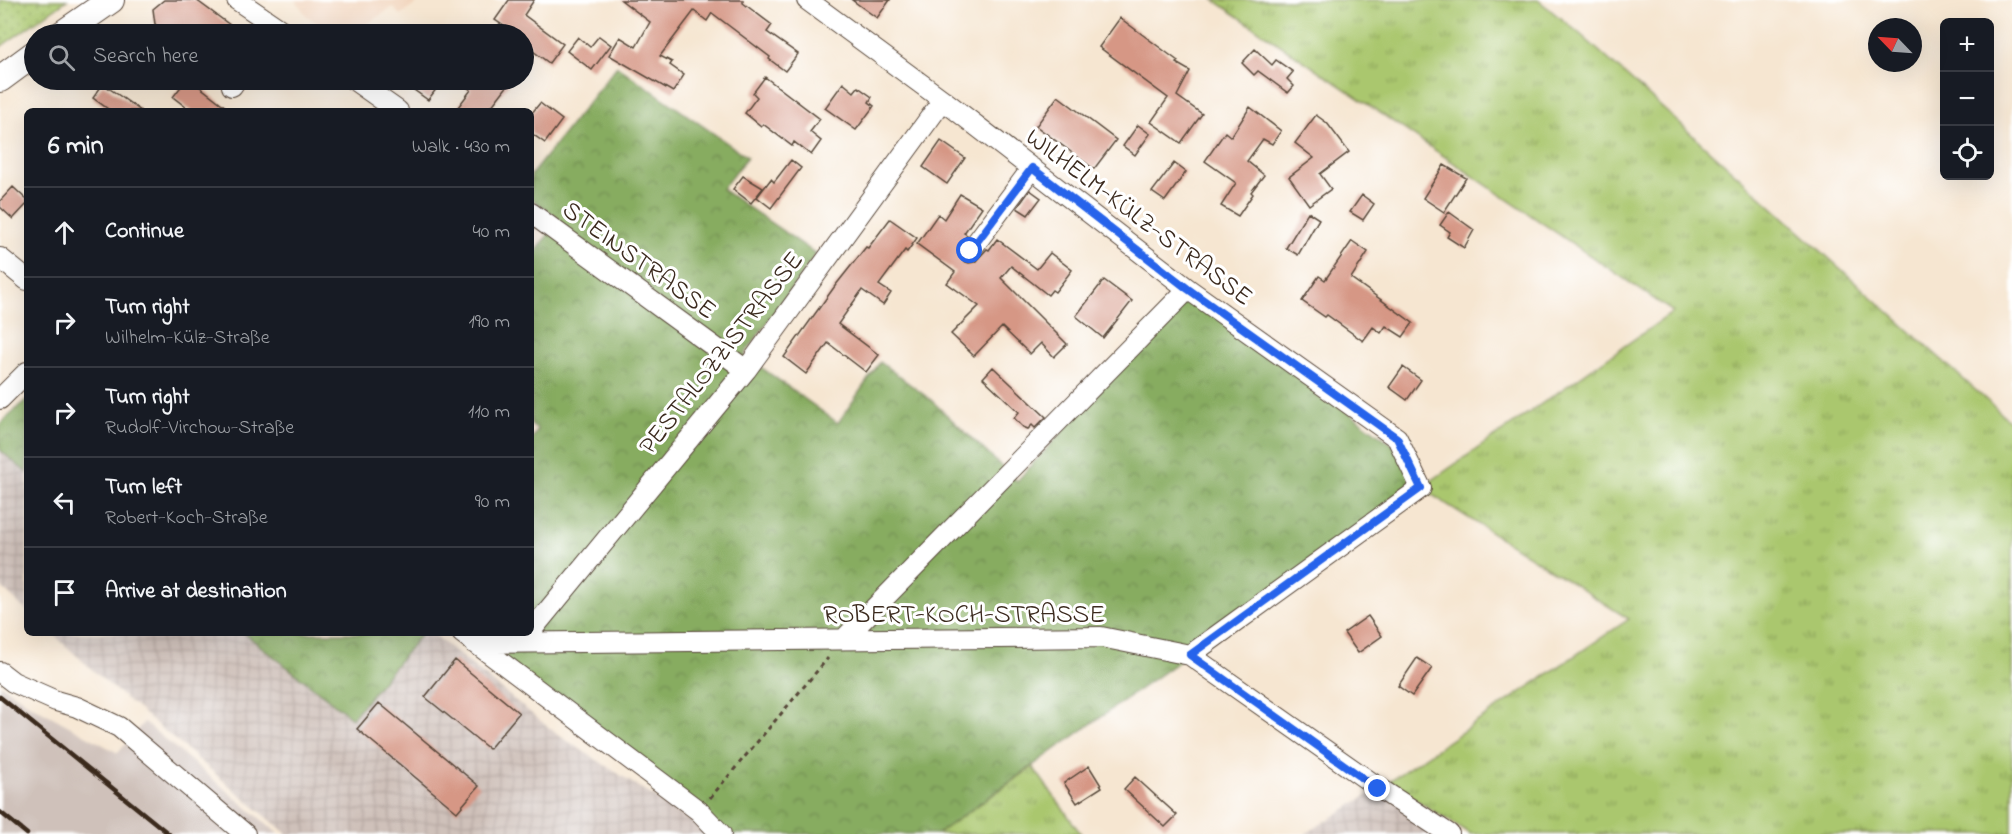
<!DOCTYPE html>
<html lang="en">
<head>
<meta charset="utf-8">
<style>
	:root { --surface:#171b24; --page:#20242c; --text:#f1f3f6; --muted:#9ea1a6; --line:#363941 }
	body { margin:0; font-family:"Indie Flower",sans-serif; background:var(--page); color:var(--text) }
	.controls { position:absolute; right:18px; top:18px; display:grid; overflow:hidden; border-radius:9px; box-shadow:0 6px 24px #0002 }
	.controls button { width:54px; height:54px; display:grid; place-items:center; padding:0; border:0; border-bottom:2px solid var(--line); background:var(--surface); color:var(--text); font:30px sans-serif }
	.compass { position:absolute; left:1868px; top:18px; width:54px; height:54px; border-radius:50%; background:var(--surface); box-shadow:0 6px 24px #0002; rotate:295deg }
	.stop { position:absolute; width:18px; height:18px; margin:-14px; border:4px solid #2563eb; border-radius:50%; background:#fff }
	.stop.end { background:#2563eb; border-color:#fff; box-shadow:0 2px 6px #0008 }
	.list { margin:0; padding:0; list-style:none }
	h2 { display:flex; justify-content:space-between; align-items:center; height:78px; margin:0; padding:0 24px; font-size:26px }
	h2 small { font-size:20px; font-weight:400; color:var(--muted) }
	.list li { display:grid; grid-template-columns:39px 1fr auto; gap:18px; align-items:center; box-sizing:border-box; height:90px; padding:0 24px; border-top:2px solid var(--line) }
	.list b { display:block; font-size:22px; white-space:nowrap }
	.list p { margin:0; font-size:20px; white-space:nowrap; color:var(--muted) }
	.list em { font-size:20px; font-style:normal; color:var(--muted) }
	.icon { flex:none; width:33px; height:33px; fill:none; stroke:currentColor; stroke-width:2; stroke-linecap:round; stroke-linejoin:round }
	.map { position:relative; flex:none; width:2012px; height:834px; overflow:hidden }
	.search { position:absolute; background:var(--surface); box-shadow:0 6px 24px #0002; left:24px; top:24px; width:510px; height:66px; display:flex; align-items:center; gap:15px; box-sizing:border-box; padding:0 21px; border-radius:33px; color:var(--muted); font-size:22px }
	.panel { position:absolute; background:var(--surface); box-shadow:0 6px 24px #0002; left:24px; top:108px; width:510px; height:528px; border-radius:9px }
	.map>svg:first-child { display:block }
	.built { fill:#f2d5bd }
	.industrial { fill:url(#industrial-grid) }
	.railway { fill:#cfc1ba }
	.grass { fill:url(#grass-tufts); stroke:#727846; stroke-width:1.5 }
	.forest { fill:url(#forest-crowns); stroke:#616b40; stroke-width:1.5 }
	.garden { fill:url(#garden-dots); stroke:#727846; stroke-width:1.5 }
	.building { fill:#d69785 }
	.lines { fill:none; stroke-linecap:round; stroke-linejoin:round }
	.minor-casing { stroke:#574639; stroke-width:22 }
	.major-casing { stroke:#574639; stroke-width:28 }
	.path { stroke:#574639; stroke-width:3; stroke-dasharray:4.5 4.5; stroke-linecap:butt }
	.minor { stroke:#fff; stroke-width:20 }
	.major { stroke:#fff; stroke-width:26 }
	.rail { stroke:#3b2a1e; stroke-width:4.5 }
	.route { stroke:#2563eb; stroke-width:8 }
	.labels { text-anchor:middle; stroke-width:6; stroke-linejoin:round; paint-order:stroke }
	.street-label { font-size:26px; fill:#3b2a1e; stroke:#fff }
</style>
</head>
<body>
<div class="map">
<svg width="2012" height="834" viewBox="0 0 2012 834">
	<defs>
		<pattern id="industrial-grid" width="8" height="8" patternUnits="userSpaceOnUse" patternTransform="scale(1.5)"><rect width="8" height="8" fill="#cfc1ba"/><path d="M0 4h8M4 0v8" fill="none" stroke="#b3a69f"/></pattern>
		<pattern id="grass-tufts" width="24" height="20" patternUnits="userSpaceOnUse" patternTransform="scale(1.5)"><rect width="24" height="20" fill="#aac76e"/><path d="M3 7l-1-3M5 7V3M7 7l1-3M15 17l-1-3M17 17v-4M19 17l1-3" fill="none" stroke="#8ca25a"/></pattern>
		<pattern id="forest-crowns" width="20" height="18" patternUnits="userSpaceOnUse" patternTransform="scale(1.5)"><rect width="20" height="18" fill="#87ac61"/><path d="M2 6a3 3 0 1 1 6 0M12 15a3 3 0 1 1 6 0" fill="none" stroke="#708c4f"/></pattern>
		<pattern id="garden-dots" width="8" height="8" patternUnits="userSpaceOnUse" patternTransform="scale(1.5)"><rect width="8" height="8" fill="#aac76e"/><path d="M2 2h.1M6 6h.1" fill="none" stroke="#8ca25a" stroke-width="1.8" stroke-linecap="round"/></pattern>
	</defs>
	<rect width="100%" height="100%" fill="#fff"/>
	<filter id="ink" filterUnits="userSpaceOnUse"><feTurbulence type="fractalNoise" baseFrequency=".0167" numOctaves="2"/><feDisplacementMap in="SourceGraphic" scale="12" xChannelSelector="R" yChannelSelector="G"/><feConvolveMatrix kernelMatrix="1 2 1 2 8 2 1 2 1" color-interpolation-filters="sRGB"/></filter>
	<filter id="wash" filterUnits="userSpaceOnUse"><feTurbulence type="fractalNoise" baseFrequency=".008" numOctaves="4" result="noise"/><feDisplacementMap in="SourceGraphic" scale="24" xChannelSelector="R" yChannelSelector="G"/><feGaussianBlur stdDeviation="1.35" result="paint"/><feColorMatrix in="noise" values="0 0 0 0 0 0 0 0 0 0 0 0 0 0 0 0 0 1.4 0 .05"/><feComposite in="paint" operator="in"/></filter>
	<g filter="url(#wash)">
		<rect width="100%" height="100%" fill="#f6e6d1"/>
		<path class="built" d="M295,0H422L400,15L393,7L351,34H333L307,16Z"/>
		<path class="industrial" d="M0,450L27,473V611L0,586Z
			M52,633H244L352,718L422,633H432L558,735L712,834H287L99,676Z
			M1379,788L1436,834H1305Z"/>
		<path class="railway" d="M0,684L27,703L118,753L144,722L279,834H0Z"/>
		<path class="grass" d="M1214,0H1538L1579,33L2012,423V834H1470L1388,782L1629,619L1421,488L1673,312Z
			M1033,767L1081,834H937Z"/>
		<path class="forest" d="M617,66L747,157L722,189L816,254L744,355L838,423L880,362L931,400L1017,481L1188,295L1392,444L1421,488L937,834H721L462,633H531V440L538,430L531,425V259L559,219L531,198V175Z
			M27,399V473L0,450V424Z
			M244,633H422L352,718Z"/>
		<path class="garden" d="M0,0H67L0,47Z"/>
		<g id="blocks">
			<path class="building" d="M164,0H196L242,34H187L179,29L168,34L155,24L153,9Z
				M509,0H534L524,15L563,44L549,63L529,48L531,45L524,40V34H516L495,20Z
				M621,0H743V3L772,25L767,32L798,54L785,71L769,59L770,57L712,13L707,21L694,11L660,56L672,62L670,65L684,75L673,92L609,55L620,37L636,47L650,22Z
				M852,0H890L877,18Z
				M1120,18L1178,61L1176,63L1190,71L1177,96L1202,114L1181,143L1151,122L1168,98L1099,47Z
				M599,36L611,45L592,70L567,51L578,37L590,47Z
				M1255,49L1272,65L1276,60L1293,72L1287,79L1294,86L1288,93L1258,71L1254,75L1242,63Z
				M765,77L820,119L810,132L821,141L811,155L794,142L792,146L763,124L761,126L745,113L757,97L753,93Z
				M186,80H191L231,111H191L173,97Z
				M400,80H443L428,100Z
				M456,80H512L488,111H455L471,90Z
				M843,83L854,92L858,87L872,97L869,102L874,106L856,130L825,108Z
				M103,84L141,111H111L93,98Z
				M1058,96L1116,140L1094,169L1036,126Z
				M540,103L562,120L545,143L531,133V114Z
				M1250,107L1281,131L1272,144L1263,139L1247,161L1264,175L1251,192L1253,194L1238,216L1221,206L1236,183L1205,161L1225,132L1231,137Z
				M1316,115L1327,123L1349,152L1320,174L1331,189L1309,205L1289,177L1314,158L1295,143Z
				M1138,125L1150,134L1135,155L1123,146Z
				M941,141L965,158L947,184L923,167Z
				M791,160L801,168L771,208L757,197L771,179L774,182Z
				M1174,163L1186,172L1165,201L1152,192Z
				M1444,165L1466,178L1444,212L1423,198Z
				M743,176L763,188L751,203L733,189Z
				M13,187L27,200V204L13,219L0,207V201Z
				M1030,190L1041,198L1028,215L1017,208Z
				M960,194L982,207L964,233L967,235L958,249L959,255L963,261L969,263L975,262L987,249L989,250L997,239L1037,269L1050,253L1072,270L1055,292L1052,290L1048,295L1011,266L1001,278L1067,344L1054,357L1041,343L1030,354L1002,327L974,356L951,334L979,306L947,283L955,272L917,244L938,214L944,219Z
				M1362,195L1374,204L1363,220L1350,212Z
				M1308,212L1319,219L1298,255L1286,248Z
				M1449,212L1474,230L1464,248L1447,237L1450,232L1440,225Z
				M890,219L917,238L907,252L905,250L879,285L891,293L883,305L862,290L838,324L879,355L866,372L828,343L806,374L784,357L835,286L866,247L868,248Z
				M1352,241L1368,252L1351,278L1413,323L1403,337L1386,326L1381,333L1373,327L1363,341L1327,315L1325,317L1302,301L1319,276L1325,280Z
				M1104,280L1132,301L1103,338L1076,316Z
				M993,367L1046,417L1035,428L1032,425L1028,429L1023,427L1014,418L1019,412L983,378Z
				M1403,367L1421,380L1407,400L1389,387Z
				M1368,616L1382,636L1358,653L1344,633Z
				M1417,658L1432,668L1412,696L1398,686Z
				M455,660L519,713L489,749L425,697Z
				M379,703L479,786L457,812L357,729Z
				M1089,766L1102,787L1077,803L1064,783Z
				M1135,777L1177,815L1165,827L1124,789Z"/>
		</g>
	</g>
	<g filter="url(#ink)">
		<use href="#blocks" fill-opacity="0" stroke="#574639" stroke-width="1.5"/>
		<g class="lines">
			<g class="minor-casing">
				<path id="minor" d="M237,0L287,34
					M807,0L943,100L1188,289L1397,438L1421,488L1190,655
					M354,80L398,111
					M232,86L236,80
					M531,213L746,370
					M970,251L1032,168
					M0,258L27,280
					M0,399L27,372
					M531,631L746,370L943,100
					M462,633L699,811L721,834
					M844,639L1188,289
					M474,643L1101,637L1190,655L1379,788L1449,834
					M0,672L13,682L56,701L77,707L119,727L245,834"/>
			</g>
			<g class="major-casing">
				<path id="major" d="M62,34L111,0
					M0,79L34,54"/>
			</g>
			<path class="path" d="M710,798L828,658"/>
			<use href="#minor" class="minor"/>
			<use href="#major" class="major"/>
			<path class="rail" d="M0,697L169,834
				M0,812L27,834"/>
		</g>
	</g>
	<g class="lines" filter="url(#ink)">
		<path class="route" d="M970,251L1032,168L1188,289L1397,438L1421,488L1190,655L1378,789"/>
	</g>
	<g class="labels">
		<g class="street-label">
			<text transform="translate(1140 216) rotate(37)" y="9">WILHELM-KÜLZ-STRASSE</text>
			<text transform="translate(640 259) rotate(36)" y="9">STEINSTRASSE</text>
			<text transform="translate(720 352) rotate(-52)" y="9">PESTALOZZISTRASSE</text>
			<text x="964" y="622">ROBERT-KOCH-STRASSE</text>
		</g>
	</g>
</svg>
<div class="controls">
<button>+</button>
<button>−</button>
<button><svg class="icon" aria-label="locate" viewBox="0 0 24 24"><circle cx="12" cy="12" r="6"/><path d="M12 2v4M12 18v4M2 12h4M18 12h4"/></svg></button>
</div>
<svg class="compass" viewBox="-18 -18 36 36"><path d="M0-13l5 13h-10z" fill="#e53935"/><path d="M0 13l5-13h-10z" fill="#9ea1a6"/></svg>
<div class="stop" style="left:970px;top:251px"></div>
<div class="stop end" style="left:1378px;top:789px"></div>
<div class="search"><svg class="icon" aria-label="search" viewBox="0 0 24 24"><circle cx="10" cy="10" r="6"/><path d="M15 15l6 6"/></svg>Search here</div>
<section class="panel">
<h2>6 min<small>Walk · 430 m</small></h2>
<ul class="list">
<li><svg class="icon" aria-label="ahead" viewBox="0 0 24 24"><path d="M12 20V5M6 11l6-6 6 6"/></svg><div><b>Continue</b></div><em>40 m</em></li>
<li><svg class="icon" aria-label="right" viewBox="0 0 24 24"><path d="M7 20v-9h11M14 6l5 5-5 5"/></svg><div><b>Turn right</b><p>Wilhelm-Külz-Straße</p></div><em>190 m</em></li>
<li><svg class="icon" aria-label="right" viewBox="0 0 24 24"><path d="M7 20v-9h11M14 6l5 5-5 5"/></svg><div><b>Turn right</b><p>Rudolf-Virchow-Straße</p></div><em>110 m</em></li>
<li><svg class="icon" aria-label="left" viewBox="0 0 24 24"><path d="M17 20v-9H6M10 6l-5 5 5 5"/></svg><div><b>Turn left</b><p>Robert-Koch-Straße</p></div><em>90 m</em></li>
<li><svg class="icon" aria-label="arrive" viewBox="0 0 24 24"><path d="M6 21V4h12l-3 4 3 4H6"/></svg><div><b>Arrive at destination</b></div></li>
</ul>
</section>
</div>
</body>
</html>
